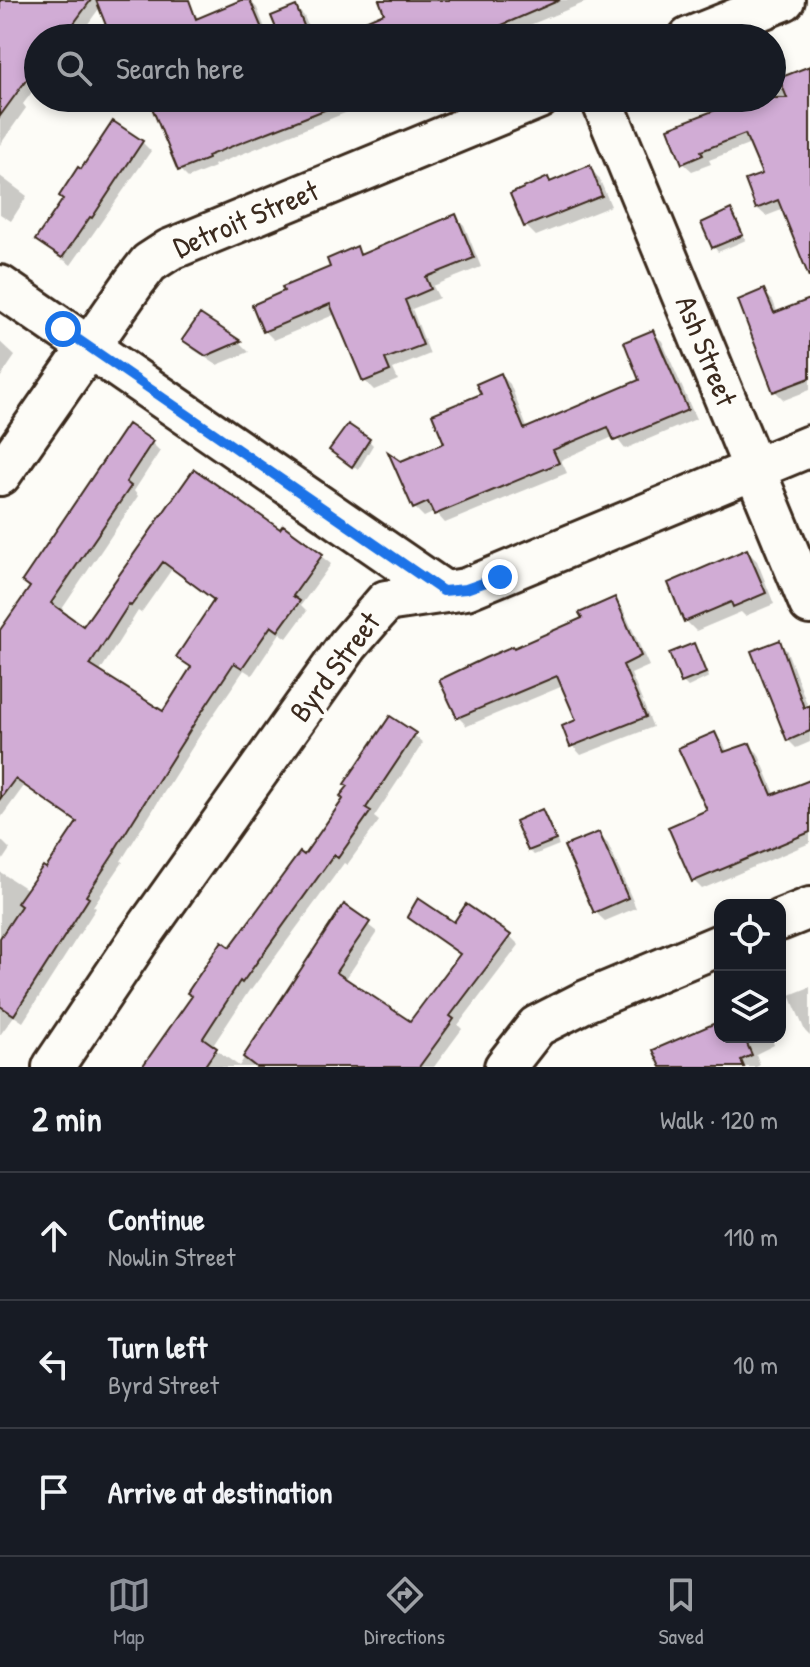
<!DOCTYPE html>
<html lang="en">
<head>
<meta charset="utf-8">
<style>
	:root { --surface:#171b24; --page:#20242c; --text:#f1f3f6; --muted:#9ea1a6; --line:#363941; --accent:#8c9099 }
	body { margin:0; font-family:"Patrick Hand",sans-serif; background:var(--page); color:var(--text) }
	.controls { position:absolute; right:24px; bottom:24px; display:grid; overflow:hidden; border-radius:16px; box-shadow:0 4px 12px #0003 }
	.controls button { width:72px; height:72px; display:grid; place-items:center; padding:0; border:0; border-bottom:2px solid var(--line); background:var(--surface); color:var(--text); font:40px sans-serif }
	.stop { position:absolute; width:24px; height:24px; margin:-18px; border:6px solid #1a73e8; border-radius:50%; background:#fff }
	.stop.end { background:#1a73e8; border-color:#fff; box-shadow:0 2px 8px #0008 }
	.list { margin:0; padding:0; list-style:none }
	h2 { display:flex; justify-content:space-between; align-items:center; height:104px; margin:0; padding:0 32px; font-size:34px }
	h2 small { font-size:26px; font-weight:400; color:var(--muted) }
	.list li { display:grid; grid-template-columns:52px 1fr auto; gap:24px; align-items:center; box-sizing:border-box; height:128px; padding:0 32px; border-top:2px solid var(--line) }
	.list b { display:block; font-size:30px; white-space:nowrap }
	.list p { margin:0; font-size:26px; white-space:nowrap; color:var(--muted) }
	.list em { font-size:26px; font-style:normal; color:var(--muted) }
	.icon { flex:none; width:44px; height:44px; fill:none; stroke:currentColor; stroke-width:2; stroke-linecap:round; stroke-linejoin:round }
	.map { position:relative; flex:none; width:810px; height:1067px; overflow:hidden }
	.search { position:absolute; background:var(--surface); box-shadow:0 4px 12px #0003; left:24px; right:24px; top:24px; height:88px; display:flex; align-items:center; gap:20px; box-sizing:border-box; padding:0 28px; border-radius:44px; color:var(--muted); font-size:30px }
	.sheet { height:488px; background:var(--surface) }
	nav { display:flex; justify-content:space-around; align-items:center; box-sizing:border-box; height:112px; border-top:2px solid var(--line); background:var(--surface); font-size:22px; color:var(--muted) }
	nav a { display:grid; justify-items:center; gap:4px }
	nav .on { color:var(--accent) }
	.map>svg:first-child { display:block }
	.shadow { fill:#0003; fill-rule:evenodd }
	.building { fill:#d1acd5; stroke:#3b2a1e; stroke-width:2; fill-rule:evenodd }
	.lines { fill:none; stroke-linecap:round; stroke-linejoin:round }
	.minor-casing { stroke:#3b2a1e; stroke-width:46 }
	.minor { stroke:#fdfcf7; stroke-width:40 }
	.route { stroke:#1a73e8; stroke-width:10 }
	.labels { text-anchor:middle; stroke-width:8; stroke-linejoin:round; paint-order:stroke }
	.street-label { font-size:30px; fill:#3b2a1e; stroke:#fdfcf7 }
</style>
</head>
<body>
<div class="map">
<svg width="810" height="1067" viewBox="0 0 810 1067">
	<rect width="100%" height="100%" fill="#fdfcf7"/>
	<filter id="ink" filterUnits="userSpaceOnUse"><feTurbulence type="fractalNoise" baseFrequency=".0125" numOctaves="2"/><feDisplacementMap in="SourceGraphic" scale="16" xChannelSelector="R" yChannelSelector="G"/><feConvolveMatrix kernelMatrix="1 2 1 2 8 2 1 2 1" color-interpolation-filters="sRGB"/></filter>
	<g filter="url(#ink)">
		<path class="shadow" d="M0,0H125L190,7L200,20L249,0L257,8L269,38H113L101,6L79,36L75,33L71,38H38V84L23,104L26,108L0,145Z
			M381,0H591L498,38H328L387,14Z
			M296,8L304,16L313,38H282Z
			M806,70L810,199L766,216L757,208L765,175L751,144L709,160L711,164L692,171L683,163L752,98H772V89Z
			M151,98H363L357,100L360,107L214,165L215,167L188,178L180,170Z
			M142,142L151,151L71,265L47,248L38,240L82,172Z
			M589,167L599,178L611,206L536,236L526,226L551,183Z
			M0,176L27,196L11,221L0,214Z
			M731,212L746,240L718,252L714,247Z
			M455,216L464,225L481,267L433,286L439,298L412,309L430,354L393,369L398,380L374,390L365,381L336,314L274,340L265,331L356,248L363,256Z
			M764,292L773,301L778,314L810,301V390L784,400L775,391Z
			M200,316L240,343L249,352L217,365L194,350L184,340Z
			M652,332L662,341L696,419L625,449L615,436L561,460L567,473L445,523L435,512L424,517L415,508L401,464L447,444L501,375L510,384L528,430L642,381Z
			M0,342L15,356L0,378Z
			M369,441L373,445L358,470L337,454Z
			M151,442L160,451L134,491L138,496L60,612L84,628L195,472L280,532L284,527L331,564L301,605L307,611L287,638L280,633L252,675L244,670L205,727L121,861L123,862L93,906L96,908L23,1022L14,1016L0,1035V872L28,890L46,871L79,824L24,786L0,819V634ZM172,569L216,601L179,656L192,668L163,714L99,673L138,611L141,613Z
			M747,551L757,561L774,604L745,616L741,612L696,631L686,621Z
			M614,599L623,609L649,666L631,674L653,727L581,755L572,745L579,721L563,686L467,726L458,717L514,650L584,619Z
			M779,643L787,651L810,712V742L796,748L788,740Z
			M693,645L698,650L709,677L688,687L683,682Z
			M714,734L723,743L728,753L749,745L758,753L776,796L810,783V843L702,889L694,881L709,811Z
			M414,735L423,743L374,817L379,821L347,865L344,863L251,990L250,989L212,1047L239,1066L345,907L377,932L345,980L410,1024L462,956L410,916L510,936L519,945L458,1025L462,1029L434,1067H145L230,949L304,857Z
			M542,812L559,845L534,855L529,850Z
			M598,834L608,844L636,908L605,921L595,912Z
			M0,839L10,849L0,864Z
			M810,987V1036L805,1031L790,995Z
			M720,1023V1037H771L774,1045L756,1054L760,1065L756,1067H663Z"/>
		<path class="building" d="M0,0H91L63,38H38V64L0,116Z
			M96,0H189L196,19L241,0H250L263,31L246,38H111Z
			M379,0H560L472,38H325L384,13Z
			M296,6L309,38H280L271,16Z
			M810,66V277H809L778,200L756,209L745,180L762,174L745,134L701,151L703,155L682,164L668,128L747,98H787L779,78Z
			M148,98H355L207,156L208,159L178,171Z
			M113,121L143,141L92,218L90,217L62,258L35,240L63,199L59,196L78,167L81,169Z
			M590,165L602,196L524,227L510,194L548,177L550,182Z
			M731,209L743,235L712,248L701,223Z
			M456,214L474,258L426,277L431,289L405,300L423,345L385,359L390,371L363,382L330,304L263,332L252,305L284,291L282,287L330,267L327,259L357,246L360,255Z
			M764,289L774,313L810,299V378L773,392L738,300Z
			M200,314L241,341L206,356L182,340Z
			M653,330L688,410L614,441L608,427L553,450L559,463L434,515L428,502L413,509L388,452L401,461L444,443L432,414L481,394L476,384L501,373L524,429L639,380L624,342Z
			M128,424L153,441L126,482L131,486L51,603L83,626L194,469L280,529L283,525L323,554L293,596L300,601L278,631L271,626L242,668L234,663L197,719L114,851L115,852L86,896L89,898L14,1015L0,1006V938L21,906L17,903L43,866L46,868L77,822L15,779L0,799V630L30,587L22,581ZM163,562L214,600L176,657L191,667L163,711L90,665L129,604L131,606Z
			M348,424L370,439L352,467L329,450Z
			M747,549L766,593L733,607L731,602L684,622L668,583Z
			M615,597L641,656L623,665L646,717L570,747L562,726L576,720L557,676L457,718L439,680L485,658L513,646L514,648L582,618L579,613Z
			M780,640L804,708L810,705V731L787,741L751,651Z
			M694,643L706,673L681,683L669,653Z
			M390,716L416,733L366,808L371,811L338,858L334,855L242,983L240,981L203,1038L217,1048L204,1067H142L192,996L187,993L222,941L230,947L300,852L304,855L343,799L340,796L348,786L344,784Z
			M715,732L724,752L750,743L772,795L810,780V832L692,882L668,827L707,810L678,748Z
			M542,809L556,840L528,851L515,821Z
			M599,832L628,898L594,913L564,846Z
			M418,898L454,922L466,904L511,935L450,1016L454,1019L419,1067H256L243,1057L344,904L370,922L336,972L410,1021L460,954L407,917Z
			M720,1021V1037H744L752,1055L741,1060L744,1067H661L653,1050Z"/>
		<g class="lines">
			<g class="minor-casing">
				<path id="minor" d="M689,38L784,0
					M601,98L810,604
					M0,286L443,591
					M0,475L135,281L149,263L169,250L539,98
					M780,920L810,908
					M53,1067L139,939L348,645L386,601L466,589L810,446
					M505,1067L537,1026L586,1001L720,945"/>
			</g>
			<use href="#minor" class="minor"/>
		</g>
	</g>
	<g class="lines" filter="url(#ink)">
		<path class="route" d="M63,329L443,591L466,589L500,577"/>
	</g>
	<g class="labels">
		<g class="street-label">
			<text transform="translate(246 219) rotate(-23)" y="10">Detroit Street</text>
			<text transform="translate(706 351) rotate(68)" y="10">Ash Street</text>
			<text transform="translate(335 667) rotate(-53)" y="10">Byrd Street</text>
		</g>
	</g>
</svg>
<div class="controls">
<button><svg class="icon" aria-label="locate" viewBox="0 0 24 24"><circle cx="12" cy="12" r="6"/><path d="M12 2v4M12 18v4M2 12h4M18 12h4"/></svg></button>
<button><svg class="icon" aria-label="layers" viewBox="0 0 24 24"><path d="M12 4l9 5-9 5-9-5zM3 14l9 5 9-5"/></svg></button>
</div>
<div class="stop" style="left:63px;top:329px"></div>
<div class="stop end" style="left:500px;top:577px"></div>
<div class="search"><svg class="icon" aria-label="search" viewBox="0 0 24 24"><circle cx="10" cy="10" r="6"/><path d="M15 15l6 6"/></svg>Search here</div>
</div>
<section class="sheet">
<h2>2 min<small>Walk · 120 m</small></h2>
<ul class="list">
<li><svg class="icon" aria-label="ahead" viewBox="0 0 24 24"><path d="M12 20V5M6 11l6-6 6 6"/></svg><div><b>Continue</b><p>Nowlin Street</p></div><em>110 m</em></li>
<li><svg class="icon" aria-label="left" viewBox="0 0 24 24"><path d="M17 20v-9H6M10 6l-5 5 5 5"/></svg><div><b>Turn left</b><p>Byrd Street</p></div><em>10 m</em></li>
<li><svg class="icon" aria-label="arrive" viewBox="0 0 24 24"><path d="M6 21V4h12l-3 4 3 4H6"/></svg><div><b>Arrive at destination</b></div></li>
</ul>
</section>
<nav>
<a class="on"><svg class="icon" aria-label="map" viewBox="0 0 24 24"><path d="M3 6l6-2 6 2 6-2v14l-6 2-6-2-6 2zM9 4v14M15 6v14"/></svg>Map</a>
<a><svg class="icon" aria-label="directions" viewBox="0 0 24 24"><path d="M12 3l9 9-9 9-9-9zM9 14v-3h6M13 9l2 2-2 2"/></svg>Directions</a>
<a><svg class="icon" aria-label="saved" viewBox="0 0 24 24"><path d="M7 4h10v16l-5-4-5 4z"/></svg>Saved</a>
</nav>
</body>
</html>
